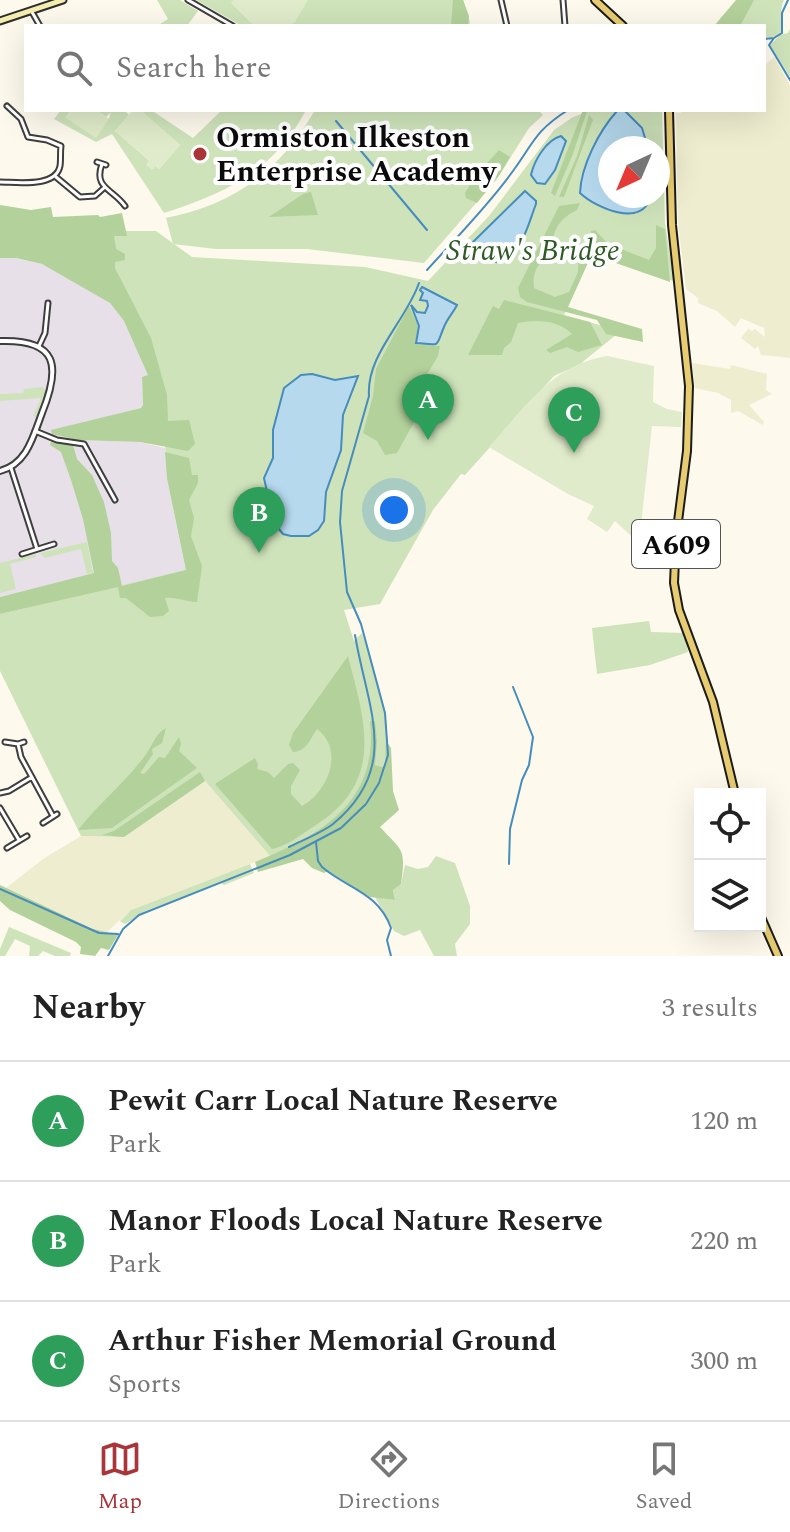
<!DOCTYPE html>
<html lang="en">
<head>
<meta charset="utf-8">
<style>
	:root { --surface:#fff; --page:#f6f6f6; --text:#222; --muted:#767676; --line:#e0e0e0; --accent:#aa3539 }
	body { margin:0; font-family:Spectral,serif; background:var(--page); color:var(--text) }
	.controls { position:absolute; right:24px; bottom:24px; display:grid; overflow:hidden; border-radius:0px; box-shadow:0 8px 32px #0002 }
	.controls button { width:72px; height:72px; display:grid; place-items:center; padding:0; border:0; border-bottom:2px solid var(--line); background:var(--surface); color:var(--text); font:40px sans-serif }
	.compass { position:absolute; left:598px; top:136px; width:72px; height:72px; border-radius:50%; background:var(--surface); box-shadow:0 8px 32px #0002; rotate:224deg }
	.you { position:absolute; left:394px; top:510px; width:28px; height:28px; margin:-20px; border:6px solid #fff; border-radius:50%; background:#1a73e8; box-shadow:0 0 0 12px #1a73e833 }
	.badge { display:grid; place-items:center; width:52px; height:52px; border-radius:50%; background:var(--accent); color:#fff; font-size:26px; font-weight:700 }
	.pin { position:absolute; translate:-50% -66px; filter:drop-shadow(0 2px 4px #0008) }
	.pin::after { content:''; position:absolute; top:42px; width:28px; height:24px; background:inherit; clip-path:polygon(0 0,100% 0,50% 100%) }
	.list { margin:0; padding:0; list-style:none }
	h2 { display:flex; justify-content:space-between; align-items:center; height:104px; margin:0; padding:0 32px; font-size:34px }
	h2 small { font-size:26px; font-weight:400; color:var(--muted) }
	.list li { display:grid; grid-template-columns:52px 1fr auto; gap:24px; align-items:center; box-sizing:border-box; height:120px; padding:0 32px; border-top:2px solid var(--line) }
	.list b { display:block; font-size:30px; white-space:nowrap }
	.list p { margin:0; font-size:26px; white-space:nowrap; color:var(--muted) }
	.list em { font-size:26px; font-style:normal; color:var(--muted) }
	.icon { flex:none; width:44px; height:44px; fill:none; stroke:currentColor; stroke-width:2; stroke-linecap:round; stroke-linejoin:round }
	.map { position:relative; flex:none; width:790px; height:956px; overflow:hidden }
	.search { position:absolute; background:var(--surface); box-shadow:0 8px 32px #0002; left:24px; right:24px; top:24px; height:88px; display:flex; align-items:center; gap:20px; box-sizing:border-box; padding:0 28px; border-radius:0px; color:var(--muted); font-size:30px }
	.sheet { height:464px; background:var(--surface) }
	nav { display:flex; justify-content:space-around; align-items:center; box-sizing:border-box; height:112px; border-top:2px solid var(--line); background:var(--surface); font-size:22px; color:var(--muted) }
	nav a { display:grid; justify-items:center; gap:4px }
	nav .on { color:var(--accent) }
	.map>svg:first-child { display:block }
	.industrial { fill:#e8e0e9 }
	.farmland { fill:#efedcf }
	.green { fill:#cee3ba; fill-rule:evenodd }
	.forest { fill:#b3d19b }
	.pitch { fill:#dfebca }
	.water { fill:#b6d9ee; stroke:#468cbc; stroke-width:2 }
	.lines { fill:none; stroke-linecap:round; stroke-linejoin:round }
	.stream { stroke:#468cbc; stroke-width:2 }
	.minor-casing { stroke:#3e3e3e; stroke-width:7 }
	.tertiary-casing { stroke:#3e3e3e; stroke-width:8 }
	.secondary-casing { stroke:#2d2d2d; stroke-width:9 }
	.primary-casing { stroke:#1c1c1c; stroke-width:10 }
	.minor { stroke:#fff; stroke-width:3 }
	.tertiary { stroke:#fff; stroke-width:4 }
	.secondary { stroke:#f5eeae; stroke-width:5 }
	.primary { stroke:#e8cc71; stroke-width:6 }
	.poi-dot { fill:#aa3539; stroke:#fff; stroke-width:3 }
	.labels { text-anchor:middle; stroke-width:8; stroke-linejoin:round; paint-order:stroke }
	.shield { fill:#fff; stroke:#545454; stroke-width:2 }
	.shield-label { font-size:28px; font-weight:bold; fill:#0b0b0b }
	.poi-label { font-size:30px; font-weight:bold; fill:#0b0b0b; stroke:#fff; text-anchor:start }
	.park-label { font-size:30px; font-style:italic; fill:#2f5a24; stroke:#fff }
</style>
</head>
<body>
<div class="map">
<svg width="790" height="956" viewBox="0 0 790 956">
	<rect width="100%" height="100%" fill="#fdf9ec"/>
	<path class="industrial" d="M0,258H16L42,264L97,293L110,303L124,321L148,375L142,378L143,405L141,408L51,431L63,437L77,440L140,442L165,448L167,478L186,571L122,586L117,568L0,597Z"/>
	<path class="farmland" d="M774,57L790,85V358L761,355L758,346L755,349L741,338L748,329L752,331L755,329L765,337L764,328L741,318L735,327L717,311L698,303V298L686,289L678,222L676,113H681L682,110H764V66Z
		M692,363L730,369L731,365L767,374L766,390L772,394L749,405L764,422L763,425L738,411L731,413V400L718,393L695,388Z
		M205,781L270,856L131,910L106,933L94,929L6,888L43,859L81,836L124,837Z"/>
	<path class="green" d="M157,0H180L198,11L187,26H157L168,19Z
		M196,0H463L470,22L469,26H242Z
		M751,0H784C778,12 784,23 780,35L788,33L790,29V77L770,45L779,36L764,38V26H738Z
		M61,110H71L66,117L109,119L111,112L106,117L96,110H124L129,115L115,131L159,169L180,145L140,110H151L193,138L222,110H306C275,170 226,193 164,213L112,134L96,142L54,119Z
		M315,110H538L543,115L529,128L497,179L424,263L307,249H216L173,244L166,218C234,205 281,170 315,110Z
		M593,110H662L665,223L674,281L591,255L564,315L621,331L580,364L554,376L465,475L461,474L433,510L380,604L344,610L354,641L362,633C374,669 396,730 383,767L375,765V743C368,805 325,836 270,856L205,781L124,837L81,836L0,671V614L186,570L167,478L163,409L124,321L108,231H156L192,257L365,267L428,281L489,216L554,130L573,117ZM610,148H658V196H610Z
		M43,387L46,391L36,417L33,416L41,398L0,401V394L23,393L24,389Z
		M87,542L93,573L87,574L81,549L45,558L40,553Z
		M36,554V557L10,564L16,589L0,593V563Z
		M649,621L651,632L685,633L688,652L650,665L597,674L592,628Z
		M436,856L455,863L470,906V924L455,944L457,956H434L420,930L404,936L394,931L375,897L395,900L393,889L401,884L405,865L418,869L428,867Z
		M250,864L254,873L224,885L221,883L145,911L125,924L120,921L131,910Z
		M9,927L71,953L70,956H55L43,951L38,956H29L30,946L15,939L5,956H0V949Z"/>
	<path class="forest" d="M453,0H463L469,16L468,26H451Z
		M736,0H754L740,26H714Z
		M583,110L587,111L573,154L555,196L551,193Z
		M589,115L593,120L564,197H559L577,156Z
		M499,150L510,157L500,174L477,203L466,198L465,193L476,175Z
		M311,192L318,215L269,217L303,194Z
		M580,203L577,210C557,220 553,231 551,253C538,264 532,270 534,288L555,297L569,292L578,272L579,246L592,254L568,307L642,329L643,342L606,334L597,320L527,302L520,297L518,288L559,206Z
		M0,205L31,210L51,207L53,217L98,215L100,217L122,213L127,236H114L116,249L125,254V260L115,262V268L151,338L167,395L168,421L189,420L195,444L188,451L140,442L77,440L52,434L51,430L141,408L143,405L142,377L148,375L124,321L110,303L42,264L16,258H0Z
		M656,225L665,229L670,282L593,255L591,231L595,230L608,244L649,260L656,248Z
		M504,300L590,322L602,345L578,352L567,347L550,353L546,350L572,334C559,320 536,319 518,323L511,342L504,348L502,355H468L493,306L499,309Z
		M409,306L418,326L415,344L440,346L438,356L426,376L428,397L397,453L385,455L377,441L363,433L373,396L376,369Z
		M51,441L73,445L77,459L92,475L104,502L111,533L112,561L118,568L122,586L186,570L167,478L165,452L189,458L192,475H198V483L189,500L194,518L191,536L202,566L197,602C185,602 177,597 165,598L169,611L163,616L150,617L126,598H120L118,587L0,614V597L94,573L83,519L71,480L61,452L50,445Z
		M348,656C365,722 385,781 316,825C303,833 288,846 272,849L215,784L255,758L258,764L257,769L268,772L274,778L288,764L293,763L300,770L291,786V794L302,806C328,792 345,750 317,729C310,739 307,751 293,752L289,745L293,733Z
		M370,721H375L377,741L375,765L383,767L385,764L386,741L391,748L393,791L399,810L380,827C403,852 406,848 401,884L393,890L395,900L370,897L328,871L324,873L312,868L303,859L258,872L255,862C322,835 379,802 370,721Z
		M166,728L162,743L152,749L153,754L140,773L144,774L159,757L165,758L179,737L181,744L179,751L197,768L112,828L78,830C99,803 127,781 147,753C153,744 156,733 166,728Z
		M200,772L205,781L124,837L102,835L114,831Z
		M0,885L93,929L118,935L109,950L101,948L95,956L80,954L81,947L76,942L10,910L0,901Z"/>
	<path class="pitch" d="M233,0H308L295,22L288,26L253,25L231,3Z
		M71,110H96L109,119L96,138L66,118Z
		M133,110H140L180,145L159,169L156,166L152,170L146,165L149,160L115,131Z
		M607,356L654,366L653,402L667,409L682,412L681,427L652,426L639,543L615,521L607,532L587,519L594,506L568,494L489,447C525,407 552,365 607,356Z"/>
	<path class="water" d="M624,110L642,128L648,148H610V196H651C643,228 597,209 580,193C581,166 599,131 617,111Z
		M561,136L566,141L555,170L545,184L537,183L531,175C534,161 546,140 561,136Z
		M525,191L536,201V204C528,224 520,264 493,262C483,262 477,258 471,250L472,243Z
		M422,287L457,305C453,313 447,319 444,327C435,348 442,345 416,343L419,326L411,305L417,312L425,313L428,306L427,301L420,300L423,293L420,290Z
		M312,374L335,380L358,376L343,415L341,450L326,492L324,521L318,530L309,536H291L283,534L274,523L264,478L273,458V430L284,388L301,375Z"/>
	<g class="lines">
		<path class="stream" d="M774,38L769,45L790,80
			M764,39L774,38L782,33V13L788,0
			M336,121L427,230
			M427,270C455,239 485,209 510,175C533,145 533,132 568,110
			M316,842L318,861L322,867C348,889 378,892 391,928L387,940L391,956
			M289,847C303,840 321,833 333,824C402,767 367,708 355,635
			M509,864L510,829L522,780L529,765L533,737L513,687
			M0,889L99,933L118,934
			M108,956L123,929L139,915L290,855L341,828L366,804L379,783L388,755L385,713L361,624L347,592L340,522L342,491L369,396C366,355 406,321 419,283"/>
		<g class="minor-casing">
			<path id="minor" d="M188,0L233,26
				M501,0L507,26
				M563,0L565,26
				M32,12L40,26
				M97,162L106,165
				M102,164C93,188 113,189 125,206
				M56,177L80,197L95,196L105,187
				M0,182C16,182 56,188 60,166C61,160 60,153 61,146L47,140L28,137L21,119L7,106
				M39,346L45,333L48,303
				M35,431L57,440L84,444L115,500
				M11,468L37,549
				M22,554L54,544
				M5,742L18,744L24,742
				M18,744L21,757L53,816
				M0,793L9,791L32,777
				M0,808L19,840
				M43,823L57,814
				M7,848L27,836"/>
		</g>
		<g class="tertiary-casing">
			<path id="tertiary" d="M0,341C58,339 61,366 42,413C33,437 27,464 0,471"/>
		</g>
		<g class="secondary-casing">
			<path id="secondary" d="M0,21L63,0"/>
		</g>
		<g class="primary-casing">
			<path id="primary" d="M595,0L623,26
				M669,110L672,225L689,386L687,451L676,537L674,583L679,610L713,702L735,794
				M760,915L778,956"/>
		</g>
		<use href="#minor" class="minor"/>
		<use href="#tertiary" class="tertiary"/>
		<use href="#secondary" class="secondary"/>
		<use href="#primary" class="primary"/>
	</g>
	<circle class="poi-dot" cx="200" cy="154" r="8"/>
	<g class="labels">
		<rect class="shield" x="632" y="520" width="88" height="48" rx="6"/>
		<g class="shield-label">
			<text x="676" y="554">A609</text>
		</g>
		<g class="poi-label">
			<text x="216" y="147">Ormiston Ilkeston<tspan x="216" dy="34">Enterprise Academy</tspan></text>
		</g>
		<g class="park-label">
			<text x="533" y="260">Straw's Bridge</text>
		</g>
	</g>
</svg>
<div class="controls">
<button><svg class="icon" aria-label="locate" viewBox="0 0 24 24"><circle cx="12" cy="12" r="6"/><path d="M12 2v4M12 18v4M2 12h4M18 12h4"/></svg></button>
<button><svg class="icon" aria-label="layers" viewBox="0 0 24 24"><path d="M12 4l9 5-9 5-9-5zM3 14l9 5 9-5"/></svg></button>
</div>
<svg class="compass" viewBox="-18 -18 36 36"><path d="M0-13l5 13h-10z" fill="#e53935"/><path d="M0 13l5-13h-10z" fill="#767676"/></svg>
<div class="you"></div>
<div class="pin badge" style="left:428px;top:440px;background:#2e9e5b">A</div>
<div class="pin badge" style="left:259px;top:553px;background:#2e9e5b">B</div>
<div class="pin badge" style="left:574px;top:453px;background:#2e9e5b">C</div>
<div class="search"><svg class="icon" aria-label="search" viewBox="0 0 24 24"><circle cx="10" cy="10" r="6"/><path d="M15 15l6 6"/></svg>Search here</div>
</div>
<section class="sheet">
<h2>Nearby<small>3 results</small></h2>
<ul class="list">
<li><span class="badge" style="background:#2e9e5b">A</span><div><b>Pewit Carr Local Nature Reserve</b><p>Park</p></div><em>120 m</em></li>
<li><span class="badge" style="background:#2e9e5b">B</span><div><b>Manor Floods Local Nature Reserve</b><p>Park</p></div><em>220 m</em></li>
<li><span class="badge" style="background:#2e9e5b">C</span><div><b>Arthur Fisher Memorial Ground</b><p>Sports</p></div><em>300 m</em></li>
</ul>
</section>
<nav>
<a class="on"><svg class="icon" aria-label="map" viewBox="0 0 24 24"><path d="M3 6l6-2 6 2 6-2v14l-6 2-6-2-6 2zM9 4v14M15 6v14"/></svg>Map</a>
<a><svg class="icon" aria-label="directions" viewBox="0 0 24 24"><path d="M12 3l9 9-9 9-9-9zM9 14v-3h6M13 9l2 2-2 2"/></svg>Directions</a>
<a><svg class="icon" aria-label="saved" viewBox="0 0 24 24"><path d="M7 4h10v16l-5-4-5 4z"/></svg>Saved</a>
</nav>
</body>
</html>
